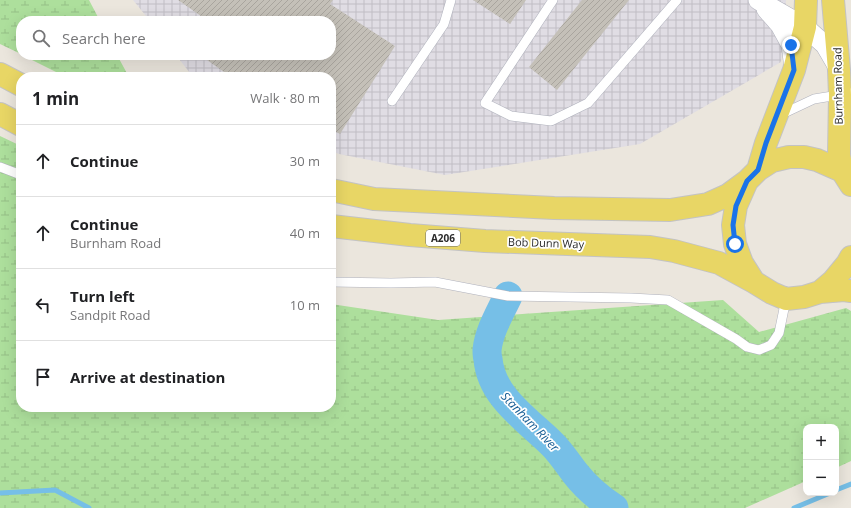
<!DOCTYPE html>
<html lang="en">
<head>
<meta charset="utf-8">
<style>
	:root { --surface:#fff; --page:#f2f2f2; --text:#202124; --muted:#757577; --line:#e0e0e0 }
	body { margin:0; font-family:"Open Sans",sans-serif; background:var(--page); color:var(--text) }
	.controls { position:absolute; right:12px; bottom:12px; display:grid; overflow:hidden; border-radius:8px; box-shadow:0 4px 16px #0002 }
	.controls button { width:36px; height:36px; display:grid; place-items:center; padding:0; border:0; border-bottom:1px solid var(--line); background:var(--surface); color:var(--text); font:20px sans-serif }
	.stop { position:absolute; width:12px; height:12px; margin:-9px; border:3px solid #1a73e8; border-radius:50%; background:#fff }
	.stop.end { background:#1a73e8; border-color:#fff; box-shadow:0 1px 4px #0008 }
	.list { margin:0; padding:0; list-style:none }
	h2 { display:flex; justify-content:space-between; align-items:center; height:52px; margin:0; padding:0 16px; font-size:17px }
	h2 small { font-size:13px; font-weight:400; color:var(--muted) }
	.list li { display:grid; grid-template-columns:26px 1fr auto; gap:12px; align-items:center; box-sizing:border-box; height:72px; padding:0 16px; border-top:1px solid var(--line) }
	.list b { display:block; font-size:15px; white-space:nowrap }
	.list p { margin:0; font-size:13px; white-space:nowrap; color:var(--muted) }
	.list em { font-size:13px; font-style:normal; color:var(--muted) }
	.icon { flex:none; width:22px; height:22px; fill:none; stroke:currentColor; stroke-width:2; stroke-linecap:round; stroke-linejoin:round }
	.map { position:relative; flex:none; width:851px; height:508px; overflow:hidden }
	.search { position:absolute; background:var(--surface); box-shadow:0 4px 16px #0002; left:16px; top:16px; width:320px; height:44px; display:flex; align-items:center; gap:10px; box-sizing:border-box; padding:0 14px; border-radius:16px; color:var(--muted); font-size:15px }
	.panel { position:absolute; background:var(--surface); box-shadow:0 4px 16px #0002; left:16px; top:72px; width:320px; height:340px; border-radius:16px }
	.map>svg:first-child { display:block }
	.industrial { fill:url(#industrial-grid) }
	.wetland { fill:url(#wetland-marsh) }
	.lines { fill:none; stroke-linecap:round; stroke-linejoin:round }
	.stream { stroke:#76bfe7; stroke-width:5 }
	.river { stroke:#76bfe7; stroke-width:29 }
	.building { fill:url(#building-hatch) }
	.lane-casing { stroke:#b0b2bd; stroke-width:10 }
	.street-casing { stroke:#b0b2bd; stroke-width:20 }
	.primary-casing { stroke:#c3c3c3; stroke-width:24 }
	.lane { stroke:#fff; stroke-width:9 }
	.street { stroke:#fff; stroke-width:19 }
	.primary { stroke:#e8d665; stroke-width:22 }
	.route { stroke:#1a73e8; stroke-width:5 }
	.labels { text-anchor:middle; stroke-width:3.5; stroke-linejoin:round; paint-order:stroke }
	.shield { fill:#fff; stroke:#6a6a6a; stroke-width:1 }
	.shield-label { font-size:10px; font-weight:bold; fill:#2a2a2a }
	.street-label { font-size:11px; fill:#2a2a2a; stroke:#fff }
	.water-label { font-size:12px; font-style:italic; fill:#155c93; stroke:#fff }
</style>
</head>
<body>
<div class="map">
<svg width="851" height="508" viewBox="0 0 851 508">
	<defs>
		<pattern id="industrial-grid" width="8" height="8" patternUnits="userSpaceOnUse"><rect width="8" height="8" fill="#e0dde4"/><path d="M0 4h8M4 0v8" fill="none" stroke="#c0bec4"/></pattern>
		<pattern id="wetland-marsh" width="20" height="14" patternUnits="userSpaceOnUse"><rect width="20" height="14" fill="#addf9c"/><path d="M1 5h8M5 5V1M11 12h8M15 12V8" fill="none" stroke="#95c087"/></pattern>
		<pattern id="building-hatch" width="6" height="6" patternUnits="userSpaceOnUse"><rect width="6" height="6" fill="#c4c0b8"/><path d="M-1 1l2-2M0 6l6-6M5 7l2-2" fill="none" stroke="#a9a59e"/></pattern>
	</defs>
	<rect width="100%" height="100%" fill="#ebe6dd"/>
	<path class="industrial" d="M133,0H786L781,62L640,144L445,175L339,154L331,151V77H193L176,55H331V21H150Z"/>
	<path class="wetland" d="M0,0H89L100,21H21V54L0,44Z
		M22,55H117L129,77H66Z
		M0,136L21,146V407H331V304L438,320L723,300L759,332L846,308L851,311V461L836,468V427H806V481L745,508H0Z"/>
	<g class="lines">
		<path class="stream" d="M836,490L851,484
			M0,493L55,490L89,508
			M794,508L830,493"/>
		<path class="river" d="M508,296C500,313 489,331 487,350C487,353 487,356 488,359C491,397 528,420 553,445C561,453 568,464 575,473C586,487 600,499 614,508"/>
	</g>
	<path class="building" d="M178,0H333L330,4L395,46L340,134L331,129V77H231L200,55H331V21H208Z
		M473,0H526L510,24Z
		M582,0H629L557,90L529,67Z"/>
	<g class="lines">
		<g class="lane-casing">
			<path id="lane" d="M553,0L485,103L511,116L551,121L588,103L677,0
				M392,101L444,24L451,0
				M780,115L814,99L851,93
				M0,167L21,175
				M331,282L391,283L435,282L508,296L631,298L668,300L736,339L747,347L759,350L771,345L779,333L786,299"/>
		</g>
		<g class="street-casing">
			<path id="street" d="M758,0L805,27L825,45L839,69
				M766,9L780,25L791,45L794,68"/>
		</g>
		<g class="primary-casing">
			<path id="primary" d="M833,0L839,70L840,95L839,155L842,171
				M0,74L21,85
				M0,114L21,125
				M758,170L766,143L794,70L805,27L806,0
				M851,185L842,171L817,160L804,157H789L772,161L758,170L747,181L736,206L733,225L735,244L742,263L754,282L772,293L786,299L804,297L820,292L833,281L847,264L851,257
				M331,190L374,199L554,208L670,210L708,204L728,195L747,181
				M331,226L410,235L485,241L650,247L674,251L719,263L754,282
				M820,292L844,290L851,291"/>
		</g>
		<use href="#lane" class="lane"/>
		<use href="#street" class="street"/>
		<use href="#primary" class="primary"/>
	</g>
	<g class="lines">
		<path class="route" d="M735,244L733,225L736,206L747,181L758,170L766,143L794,70L791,45"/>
	</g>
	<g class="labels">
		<rect class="shield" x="426" y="230" width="34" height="16" rx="3"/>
		<g class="shield-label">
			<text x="443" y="242">A206</text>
		</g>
		<g class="street-label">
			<text transform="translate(838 86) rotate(-91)" y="4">Burnham Road</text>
			<text transform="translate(546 243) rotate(2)" y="4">Bob Dunn Way</text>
		</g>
		<g class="water-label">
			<text transform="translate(530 422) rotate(46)" y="4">Stanham River</text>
		</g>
	</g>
</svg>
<div class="controls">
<button>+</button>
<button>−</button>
</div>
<div class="stop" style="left:735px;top:244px"></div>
<div class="stop end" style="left:791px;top:45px"></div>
<div class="search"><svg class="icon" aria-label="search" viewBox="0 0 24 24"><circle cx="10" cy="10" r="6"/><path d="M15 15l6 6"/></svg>Search here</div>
<section class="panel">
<h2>1 min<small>Walk · 80 m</small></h2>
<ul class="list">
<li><svg class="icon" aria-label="ahead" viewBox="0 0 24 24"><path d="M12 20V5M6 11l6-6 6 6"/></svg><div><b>Continue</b></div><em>30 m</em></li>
<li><svg class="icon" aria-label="ahead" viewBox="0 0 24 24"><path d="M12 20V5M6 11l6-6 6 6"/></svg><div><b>Continue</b><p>Burnham Road</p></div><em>40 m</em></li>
<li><svg class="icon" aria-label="left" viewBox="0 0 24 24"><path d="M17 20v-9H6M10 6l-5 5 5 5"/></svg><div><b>Turn left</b><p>Sandpit Road</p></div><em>10 m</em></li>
<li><svg class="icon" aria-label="arrive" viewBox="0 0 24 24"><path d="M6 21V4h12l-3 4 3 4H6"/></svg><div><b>Arrive at destination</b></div></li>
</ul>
</section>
</div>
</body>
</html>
